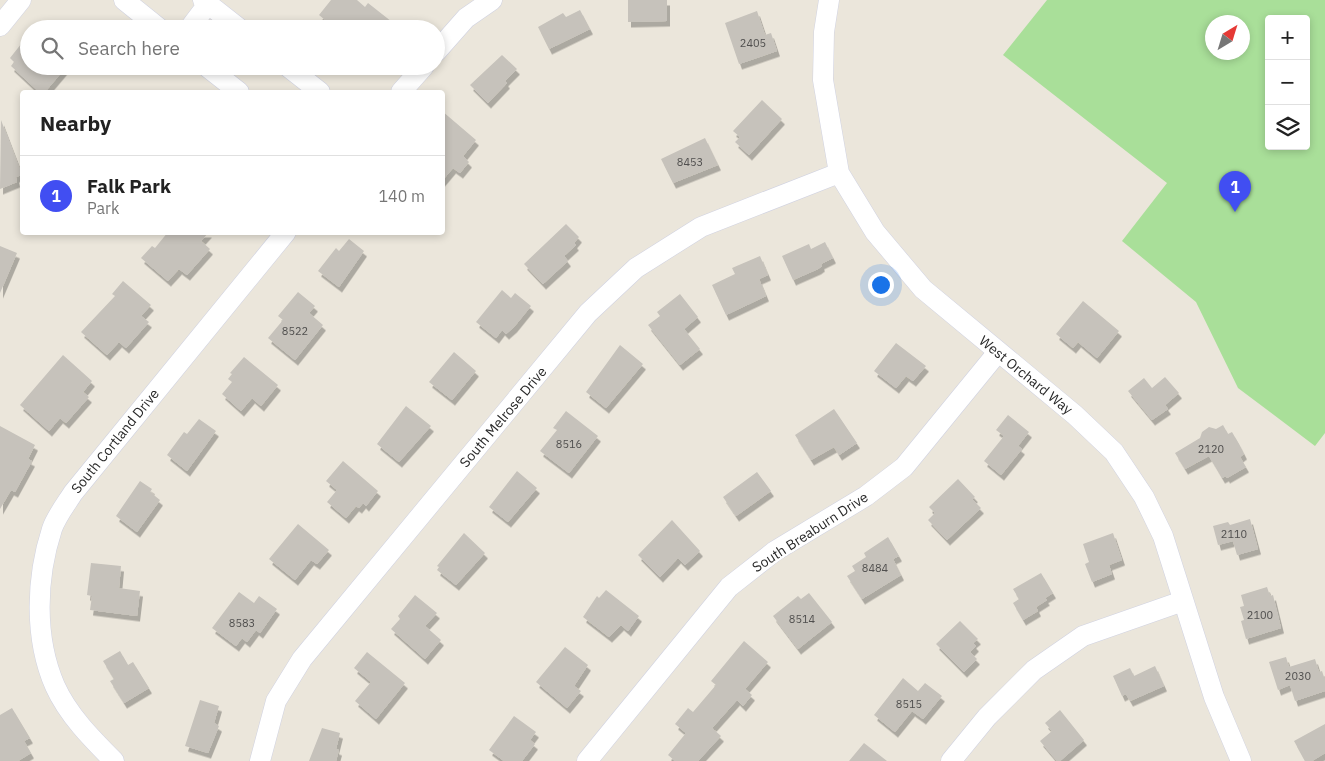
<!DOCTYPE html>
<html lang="en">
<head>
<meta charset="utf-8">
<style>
	:root { --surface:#fff; --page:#f6f6f6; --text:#222; --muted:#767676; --line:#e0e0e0; --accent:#414ef2 }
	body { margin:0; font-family:"IBM Plex Sans",sans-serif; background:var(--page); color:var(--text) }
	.controls { position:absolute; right:15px; top:15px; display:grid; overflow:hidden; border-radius:5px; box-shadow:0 2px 8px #0003 }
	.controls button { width:45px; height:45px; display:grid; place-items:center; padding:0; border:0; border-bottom:1px solid var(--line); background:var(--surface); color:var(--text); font:25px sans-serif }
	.compass { position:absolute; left:1205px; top:15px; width:45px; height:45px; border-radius:50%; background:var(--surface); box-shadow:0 2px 8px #0003; rotate:38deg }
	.you { position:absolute; left:880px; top:284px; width:18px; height:18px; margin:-12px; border:4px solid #fff; border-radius:50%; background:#1a73e8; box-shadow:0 0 0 8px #1a73e833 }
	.badge { display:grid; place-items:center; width:32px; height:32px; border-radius:50%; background:var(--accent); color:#fff; font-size:16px; font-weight:700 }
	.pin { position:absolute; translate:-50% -41px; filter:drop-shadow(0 1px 2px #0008) }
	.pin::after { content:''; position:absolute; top:26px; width:18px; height:15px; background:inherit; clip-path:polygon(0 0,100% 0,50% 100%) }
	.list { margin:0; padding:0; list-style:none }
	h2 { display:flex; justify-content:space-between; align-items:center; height:65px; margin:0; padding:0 20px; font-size:21px }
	h2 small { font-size:16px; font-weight:400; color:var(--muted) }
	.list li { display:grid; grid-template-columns:32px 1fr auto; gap:15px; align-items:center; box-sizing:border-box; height:80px; padding:0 20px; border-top:1px solid var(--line) }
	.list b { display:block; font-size:19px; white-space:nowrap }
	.list p { margin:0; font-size:16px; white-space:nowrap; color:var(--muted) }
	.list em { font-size:16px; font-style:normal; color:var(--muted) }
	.icon { flex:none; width:28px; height:28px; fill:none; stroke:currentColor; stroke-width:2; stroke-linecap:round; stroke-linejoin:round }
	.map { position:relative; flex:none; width:1325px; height:761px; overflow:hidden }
	.search { position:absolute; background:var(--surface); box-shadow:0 2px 8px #0003; left:20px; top:20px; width:425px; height:55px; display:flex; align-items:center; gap:12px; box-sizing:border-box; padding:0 18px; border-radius:28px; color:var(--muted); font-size:19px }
	.panel { position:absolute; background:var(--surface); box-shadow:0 2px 8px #0003; left:20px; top:90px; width:425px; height:145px; border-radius:5px }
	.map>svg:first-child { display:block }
	.green { fill:#a9df99; fill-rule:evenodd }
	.building { fill:#c6c2bb; filter:url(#shadow) }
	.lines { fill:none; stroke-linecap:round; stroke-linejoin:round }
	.minor-casing { stroke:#d0d2e1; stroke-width:21 }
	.minor { stroke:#fff; stroke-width:20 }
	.labels { text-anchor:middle; stroke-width:4.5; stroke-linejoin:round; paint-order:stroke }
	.number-label { font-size:11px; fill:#504f4e }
	.street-label { font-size:14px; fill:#292929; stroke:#fff }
</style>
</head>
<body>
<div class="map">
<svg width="1325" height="761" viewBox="0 0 1325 761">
	<defs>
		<filter id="shadow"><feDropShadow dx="3" dy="5.5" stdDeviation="0" flood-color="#0004"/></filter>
	</defs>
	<rect width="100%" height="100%" fill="#ebe6db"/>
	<path class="green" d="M1047,0H1325V433L1315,446L1238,388L1196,302L1122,241L1167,183L1003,55ZM1269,19H1306V146H1269ZM1212,22H1242V52H1212Z"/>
	<path class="building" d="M331,0H357L365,7L368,3L401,29H336L319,15Z
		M628,0H667V21L628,22Z
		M580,10L590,29L549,49L538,27L563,13L566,17Z
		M757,11L765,35L771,33L777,51L739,64L725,23Z
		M29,34V66H67L45,92H39L11,66L14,62L10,58Z
		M502,55L517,69L505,81L507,83L488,103L470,85Z
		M762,100L782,119L749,155L735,142L740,137L733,131Z
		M442,111L476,140L463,156L469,162L460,173L453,168L442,181Z
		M1,120L22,175L16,177L17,182L0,189Z
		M705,138L718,165L673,183L661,159Z
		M566,224L579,237L574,243L576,245L564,256L568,261L543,284L524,264Z
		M168,232H209L201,241L210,249L187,275L179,269L168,281L141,258L152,246L155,248Z
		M349,239L364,251L339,287L318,271L336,248L339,251Z
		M825,242L833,258L821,264L822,266L818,269L793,280L782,256L809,244L811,249Z
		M0,246L17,253L0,293Z
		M760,256L768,275L759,279L766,296L726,315L712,285L735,274L732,268Z
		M123,281L151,305L141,316L149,322L126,348L119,342L107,355L81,332L115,296L112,294Z
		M502,290L511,298L515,293L531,306L514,327L506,334L502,330L496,338L476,322Z
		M298,292L315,306L309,313L323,325L295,360L268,338L283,320L278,316Z
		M680,294L698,317L684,329L700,349L680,365L648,325L660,316L657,312Z
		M1083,301L1119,331L1097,358L1078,342L1073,348L1056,334Z
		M896,343L926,366L913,381L906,376L896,388L874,371Z
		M620,345L643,364L606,408L586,392Z
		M454,352L476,371L452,400L429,382Z
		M63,355L92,381L83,392L89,397L66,423L60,418L49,431L20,405Z
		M244,357L278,385L261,406L252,398L241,411L222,394L232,382L228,379L232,374L230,373Z
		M1165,377L1179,393L1165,405L1168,409L1152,420L1128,391L1144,378L1152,388Z
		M406,406L431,426L399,462L377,444Z
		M834,409L857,443L839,455L834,447L811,460L795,435Z
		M566,411L598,436L569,473L540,451L557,430L553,428Z
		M1008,415L1029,432L1018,446L1022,449L1001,475L984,461L1004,436L996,430Z
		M199,419L216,431L187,471L167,455L184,432L187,434Z
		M1223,425L1228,434L1232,432L1239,444L1244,454L1240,457L1246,467L1227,478L1226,476L1222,478L1209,456L1185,469L1175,453L1200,438L1202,432L1209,427L1216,429Z
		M0,426L35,445L28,459L32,461L15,492L11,490L0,509Z
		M343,461L378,491L366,506L363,503L359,508L356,506L346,518L327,502L337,490L326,481Z
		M517,471L537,488L508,522L489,507Z
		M757,472L771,491L736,516L723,497Z
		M958,479L975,497L972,499L981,508L947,540L928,520L935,513L929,507Z
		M140,481L152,489L150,492L160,500L137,532L116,516Z
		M1250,519L1258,549L1237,555L1233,541L1218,545L1213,526L1228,522L1230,525Z
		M672,520L700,551L685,565L678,558L660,577L638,555Z
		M298,524L329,550L317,564L311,560L295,580L269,559Z
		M464,533L485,553L456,585L437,570L439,567L437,566Z
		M1113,533L1122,560L1109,565L1112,574L1092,582L1085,564L1089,562L1083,544Z
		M888,537L899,556L893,559L901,575L862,599L847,576L855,571L852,566L866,557L864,553Z
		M91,563L121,566L119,588L140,591L137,616L90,610L92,596L87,595Z
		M1041,573L1053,593L1045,598L1047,600L1036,607L1038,611L1023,620L1013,603L1019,599L1013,589Z
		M1267,587L1270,596L1273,595L1281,628L1246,639L1241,621L1244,620L1240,607L1244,606L1241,595Z
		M606,590L639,616L628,631L621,625L609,637L583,617L597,596L599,598Z
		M239,592L254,603L259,596L277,609L260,633L256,630L247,642L242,638L236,646L212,628Z
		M809,593L832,622L798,649L773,616L798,596L801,599Z
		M415,595L437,613L425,626L441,640L425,659L391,629L400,619L398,616Z
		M960,621L978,639L973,643L976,646L970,652L977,659L964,672L936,644Z
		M744,641L768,662L745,689L752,695L743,706L737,700L712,728L721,736L698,761H675L668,755L686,733L675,724L688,708L693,712L716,685L711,681Z
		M565,647L588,665L574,686L581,691L567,708L536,682Z
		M120,651L128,665L133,662L149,688L124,703L110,681L114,679L103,661Z
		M367,652L405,683L376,719L355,701L371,682L354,668Z
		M1286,657L1289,667L1315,659L1319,672L1322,671L1325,680V691L1295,701L1290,685L1278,690L1269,662Z
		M1155,666L1164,686L1130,701L1126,694L1122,696L1113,676L1130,668L1134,676Z
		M903,678L918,691L925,683L942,696L923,719L912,711L895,732L874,715Z
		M200,700L219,706L214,723L219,726L208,753L185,746Z
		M12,708L30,738L24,741L31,753L18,761H0V715Z
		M1060,710L1084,740L1060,761H1057L1040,741L1052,731L1045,723Z
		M514,716L536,732L530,740L535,744L522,761H504L489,750Z
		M1325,724V753L1312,761H1305L1294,741Z
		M322,728L340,733L336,749L339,750L336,761H309Z
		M864,743L887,761H849Z"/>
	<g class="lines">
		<g class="minor-casing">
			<path id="minor" d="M124,0L160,29
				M203,0L240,29
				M829,0L824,32L823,80L839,173L875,232L923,289L1075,415L1114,452L1144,497L1163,536L1214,697L1241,761
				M0,26L21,0
				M189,29L208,4
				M436,52L466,18L492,0
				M206,66L239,92
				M287,66L320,92
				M401,92L424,66
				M114,761C92,739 68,715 55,686C34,638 36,578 52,529C56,517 66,504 73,493L286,232
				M260,761L276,701L302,659L588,313L636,268L701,227L839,173
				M587,761L729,587L775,551L866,496L904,467L998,352
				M951,761L987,717L1034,670L1083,636L1183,601"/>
		</g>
		<use href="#minor" class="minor"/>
	</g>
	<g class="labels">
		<g class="number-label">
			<text x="753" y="47">2405</text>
			<text x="690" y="166">8453</text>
			<text x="295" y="335">8522</text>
			<text x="569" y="448">8516</text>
			<text x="1211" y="453">2120</text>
			<text x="1234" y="538">2110</text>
			<text x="875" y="572">8484</text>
			<text x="1260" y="619">2100</text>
			<text x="802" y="623">8514</text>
			<text x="242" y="627">8583</text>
			<text x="1298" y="680">2030</text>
			<text x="909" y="708">8515</text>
		</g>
		<g class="street-label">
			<text transform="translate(1026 375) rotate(39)" y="5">West Orchard Way</text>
			<text transform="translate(503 417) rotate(-50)" y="5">South Melrose Drive</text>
			<text transform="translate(115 441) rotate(-51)" y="5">South Cortland Drive</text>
			<text transform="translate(810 532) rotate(-33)" y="5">South Breaburn Drive</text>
		</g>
	</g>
</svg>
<div class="controls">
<button>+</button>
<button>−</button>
<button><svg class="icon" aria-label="layers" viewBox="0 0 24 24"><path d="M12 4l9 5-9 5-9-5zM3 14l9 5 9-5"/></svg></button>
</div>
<svg class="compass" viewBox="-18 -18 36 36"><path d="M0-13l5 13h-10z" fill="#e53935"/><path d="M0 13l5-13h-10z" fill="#767676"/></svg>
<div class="you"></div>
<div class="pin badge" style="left:1235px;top:212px">1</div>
<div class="search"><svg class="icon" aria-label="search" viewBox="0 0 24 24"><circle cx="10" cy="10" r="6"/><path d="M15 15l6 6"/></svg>Search here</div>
<section class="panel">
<h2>Nearby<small></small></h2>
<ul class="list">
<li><span class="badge">1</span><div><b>Falk Park</b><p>Park</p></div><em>140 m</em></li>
</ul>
</section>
</div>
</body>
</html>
